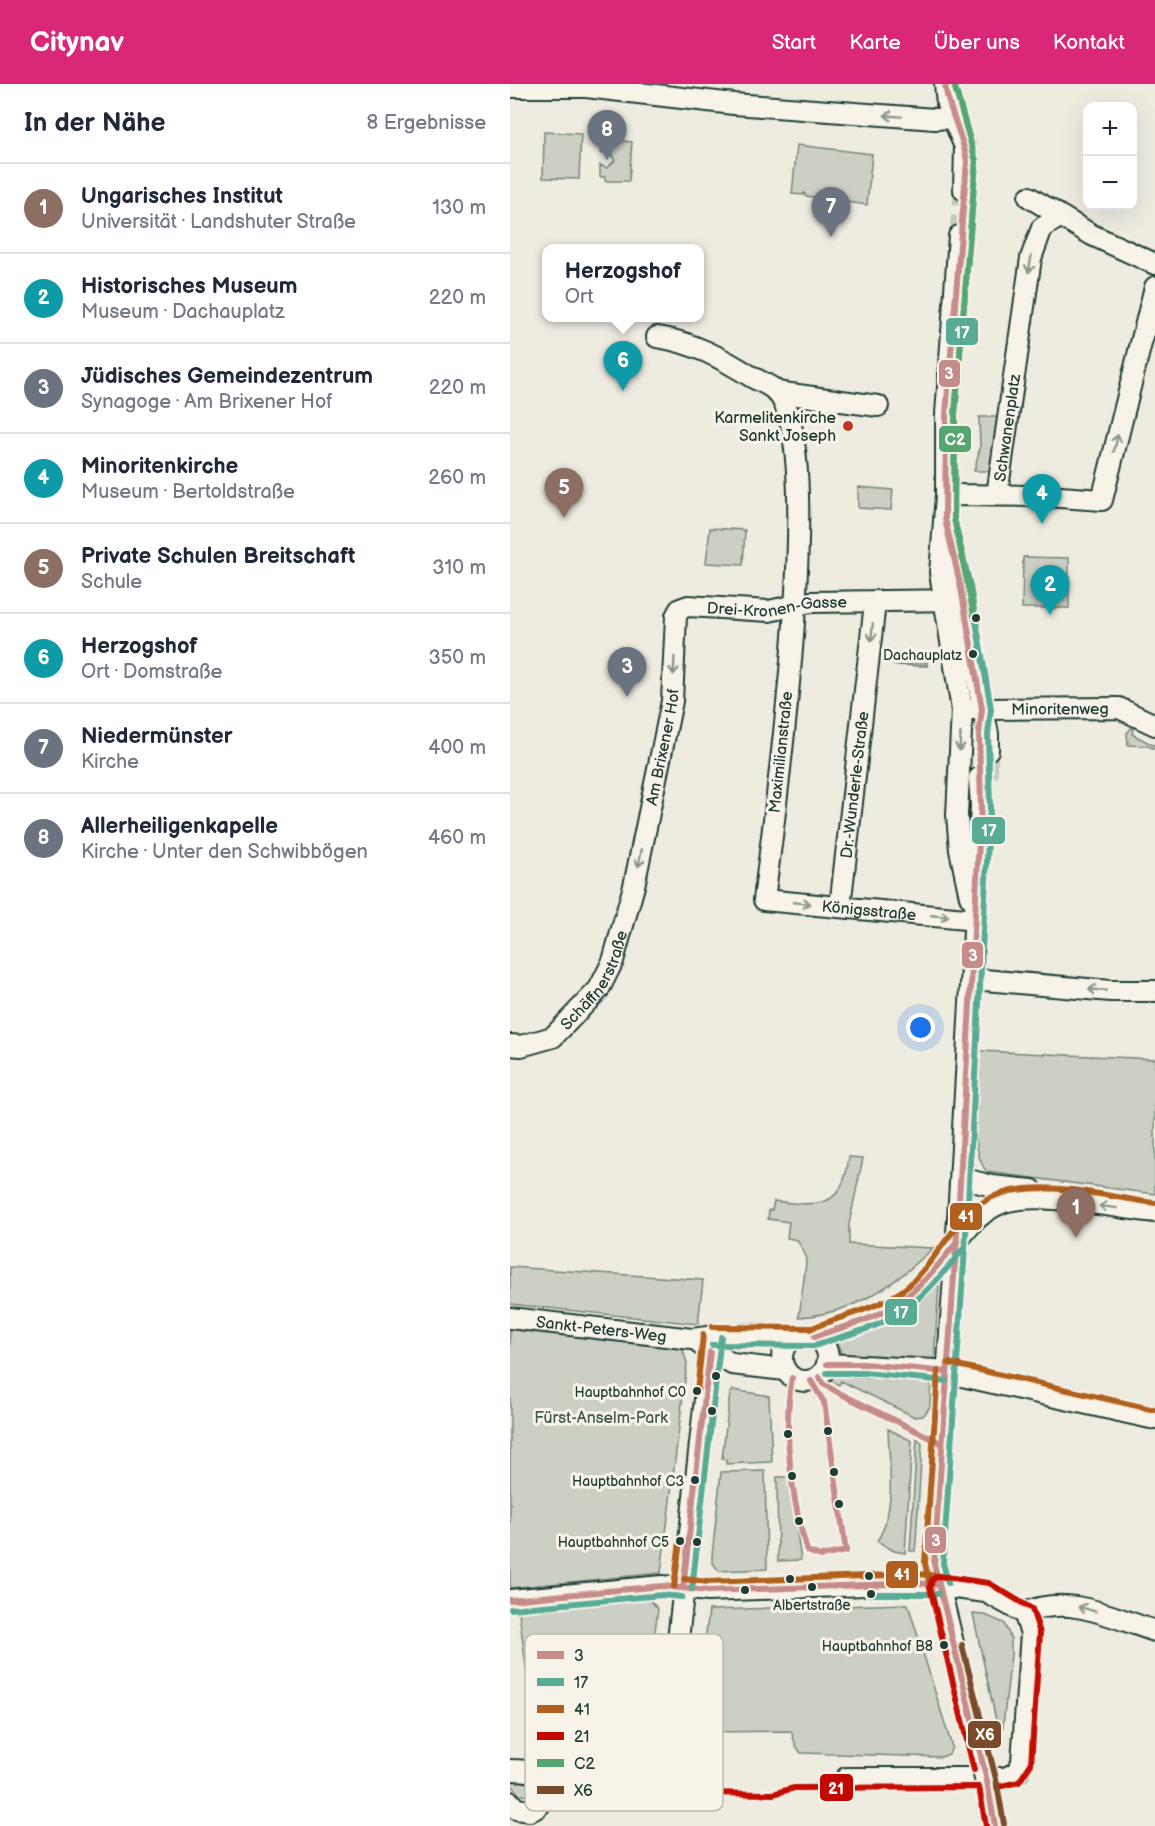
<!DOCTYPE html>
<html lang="de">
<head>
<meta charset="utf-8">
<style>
	:root { --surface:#fff; --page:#f2f2f3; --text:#1f2937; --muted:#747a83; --line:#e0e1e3; --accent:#db2777 }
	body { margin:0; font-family:"Balsamiq Sans",sans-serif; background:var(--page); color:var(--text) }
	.controls { position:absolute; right:18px; top:18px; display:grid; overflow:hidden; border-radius:12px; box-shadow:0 6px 24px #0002 }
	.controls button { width:54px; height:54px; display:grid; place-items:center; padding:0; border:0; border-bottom:2px solid var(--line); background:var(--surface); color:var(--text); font:30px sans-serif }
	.you { position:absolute; left:411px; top:944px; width:21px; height:21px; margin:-15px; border:4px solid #fff; border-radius:50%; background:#1a73e8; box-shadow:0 0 0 9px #1a73e833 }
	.badge { display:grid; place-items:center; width:39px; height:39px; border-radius:50%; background:var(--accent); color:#fff; font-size:20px; font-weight:700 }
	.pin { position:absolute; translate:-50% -50px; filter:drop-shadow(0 2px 3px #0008) }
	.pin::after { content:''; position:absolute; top:32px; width:21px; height:18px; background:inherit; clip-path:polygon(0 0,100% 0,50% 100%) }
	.popup { position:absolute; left:32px; top:160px; width:162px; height:78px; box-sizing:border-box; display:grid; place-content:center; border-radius:12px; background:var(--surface); filter:drop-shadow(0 2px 4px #0005); font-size:20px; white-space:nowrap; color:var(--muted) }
	.popup b { font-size:22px; color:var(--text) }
	.popup::after { content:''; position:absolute; left:50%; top:100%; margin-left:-12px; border:12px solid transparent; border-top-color:var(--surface) }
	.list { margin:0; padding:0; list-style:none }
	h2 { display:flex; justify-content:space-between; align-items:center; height:78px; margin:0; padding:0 24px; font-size:26px }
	h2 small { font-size:20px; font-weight:400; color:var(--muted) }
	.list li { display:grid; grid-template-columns:39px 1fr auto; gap:18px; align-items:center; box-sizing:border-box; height:90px; padding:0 24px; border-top:2px solid var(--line) }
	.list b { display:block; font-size:22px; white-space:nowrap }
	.list p { margin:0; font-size:20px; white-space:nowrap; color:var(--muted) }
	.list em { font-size:20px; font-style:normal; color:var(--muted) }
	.map { position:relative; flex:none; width:645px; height:1742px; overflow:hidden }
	header { display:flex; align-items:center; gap:36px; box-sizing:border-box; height:84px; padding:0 30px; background:var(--accent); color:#fff }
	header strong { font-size:28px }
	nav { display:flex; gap:33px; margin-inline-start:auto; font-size:21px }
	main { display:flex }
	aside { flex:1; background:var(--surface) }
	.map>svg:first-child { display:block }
	.green { fill:#cccfc4; stroke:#76867c; stroke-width:1.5 }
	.water { fill:#9fa99f; stroke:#6c7e74; stroke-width:1.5 }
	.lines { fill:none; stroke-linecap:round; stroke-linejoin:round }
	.minor-tunnel { stroke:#c5c9be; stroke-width:20; stroke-dasharray:20 10; stroke-linecap:butt }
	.minor-casing { stroke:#1f3d34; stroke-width:24 }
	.minor { stroke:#f7f3e8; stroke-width:20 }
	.minor-bridge-casing { stroke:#1f3d34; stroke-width:24; stroke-linecap:butt }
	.minor-bridge { stroke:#f7f3e8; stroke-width:20 }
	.bus-1-casing { stroke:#f7f3e8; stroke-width:10 }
	.bus-2-casing { stroke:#f7f3e8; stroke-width:10 }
	.bus-3-casing { stroke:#f7f3e8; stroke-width:10 }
	.bus-4-casing { stroke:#f7f3e8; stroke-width:10 }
	.bus-5-casing { stroke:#f7f3e8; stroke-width:10 }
	.bus-6-casing { stroke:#f7f3e8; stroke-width:10 }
	.bus-1 { stroke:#c68c8a; stroke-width:6 }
	.bus-2 { stroke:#59ab96; stroke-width:6 }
	.bus-3 { stroke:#b1601f; stroke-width:6 }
	.bus-4 { stroke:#c20800; stroke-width:6 }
	.bus-5 { stroke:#55a66f; stroke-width:6 }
	.bus-6 { stroke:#7a4b2a; stroke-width:6 }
	.oneway { stroke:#8b988e }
	.poi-dot { fill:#c8321e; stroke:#f7f3e8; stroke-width:2 }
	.bus-dot { fill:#1f3d34; stroke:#f7f3e8; stroke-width:2 }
	.labels { text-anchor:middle; stroke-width:6; stroke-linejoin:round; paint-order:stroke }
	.bus-label { font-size:14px; fill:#1f3d34; stroke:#f7f3e8; text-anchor:end }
	.poi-label { font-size:16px; fill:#1f3d34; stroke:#f7f3e8; text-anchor:end }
	.street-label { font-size:16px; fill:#1f3d34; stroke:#f7f3e8 }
	.park-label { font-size:16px; fill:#425a51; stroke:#f7f3e8 }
	.key { fill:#f7f3e8; stroke:#b6bcb2; stroke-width:1.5 }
	.key-label { font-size:16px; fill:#1f3d34 }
	.line-badge { stroke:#f7f3e8; stroke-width:2 }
	.badge-label { font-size:16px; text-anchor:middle; font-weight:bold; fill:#fff }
</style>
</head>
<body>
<header>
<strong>Citynav</strong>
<nav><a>Start</a><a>Karte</a><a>Über uns</a><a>Kontakt</a></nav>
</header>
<main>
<aside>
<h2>In der Nähe<small>8 Ergebnisse</small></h2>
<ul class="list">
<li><span class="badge" style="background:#8d6e63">1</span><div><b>Ungarisches Institut</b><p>Universität · Landshuter Straße</p></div><em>130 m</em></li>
<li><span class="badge" style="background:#0f9aa8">2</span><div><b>Historisches Museum</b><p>Museum · Dachauplatz</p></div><em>220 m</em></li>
<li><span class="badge" style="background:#6b7280">3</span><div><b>Jüdisches Gemeindezentrum</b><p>Synagoge · Am Brixener Hof</p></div><em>220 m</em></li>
<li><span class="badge" style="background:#0f9aa8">4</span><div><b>Minoritenkirche</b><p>Museum · Bertoldstraße</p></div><em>260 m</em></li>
<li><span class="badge" style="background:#8d6e63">5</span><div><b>Private Schulen Breitschaft</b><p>Schule</p></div><em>310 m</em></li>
<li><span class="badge" style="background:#0f9aa8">6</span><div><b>Herzogshof</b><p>Ort · Domstraße</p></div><em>350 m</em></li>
<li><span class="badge" style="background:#6b7280">7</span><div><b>Niedermünster</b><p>Kirche</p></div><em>400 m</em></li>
<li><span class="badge" style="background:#6b7280">8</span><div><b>Allerheiligenkapelle</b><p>Kirche · Unter den Schwibbögen</p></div><em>460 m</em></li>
</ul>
</aside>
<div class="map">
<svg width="645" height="1742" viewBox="0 0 645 1742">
	<rect width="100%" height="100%" fill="#eeece1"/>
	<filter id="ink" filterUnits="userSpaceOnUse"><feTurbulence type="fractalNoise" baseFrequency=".0167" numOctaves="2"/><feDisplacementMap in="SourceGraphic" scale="12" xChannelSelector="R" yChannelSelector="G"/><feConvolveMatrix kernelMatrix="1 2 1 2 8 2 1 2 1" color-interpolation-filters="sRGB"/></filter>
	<g filter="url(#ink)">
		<path class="green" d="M34,48L71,50L69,95L33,94Z
			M92,55L122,58L119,97H95V93H90V81L97,84L105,76L98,67L91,70Z
			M287,61L362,70L357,121L296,112L294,109L293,111L282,110Z
			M469,333H492L484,387H464L470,364Z
			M348,403L383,406L381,426L348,424Z
			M200,444L235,446L233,481L196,479Z
			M513,473L559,474V524H512Z
			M624,641L622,650L645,662V665L638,662L618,661L617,649Z
			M470,967L645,975V1110L477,1088C457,1066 469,997 470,967Z
			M339,1073L353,1074L339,1140V1160L423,1164C385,1201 343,1230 289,1233L296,1179L295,1170L287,1156L277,1154L279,1138L258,1135L259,1126H262L264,1117C310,1122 332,1126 339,1073Z
			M0,1183L193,1196L188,1240L0,1220Z
			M422,1197L429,1202L424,1276L331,1270L329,1263L321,1254Z
			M0,1245L172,1264L177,1279L151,1489L0,1504Z
			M320,1290L421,1295L420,1323L413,1332L405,1333L331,1297L329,1301L321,1297Z
			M223,1306L259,1312L262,1378L216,1380V1376L212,1375L220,1310Z
			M378,1345L402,1357L395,1469L384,1467L367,1457C387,1427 379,1379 378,1345Z
			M407,1355L412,1360L406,1457L405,1467H400Z
			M255,1387L257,1485L209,1487L202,1478V1472L211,1388Z
			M267,1393H279L291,1476L268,1477Z
			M140,1516L148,1525L130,1657L123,1663L85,1664L80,1660H43V1665L27,1666V1642H20L19,1606L9,1528Z
			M398,1520L442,1663L439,1670L431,1673L291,1669L286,1662L281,1647L198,1648L185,1633L199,1526Z
			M463,1530L475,1531L494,1539L501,1555V1571L491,1659Z
			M0,1694L23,1701L26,1712L10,1711L0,1700Z
			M316,1699L330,1707L291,1708L296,1700Z"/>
		<path class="water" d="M384,569L417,570V582L383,581Z"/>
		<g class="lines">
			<path class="minor-tunnel" d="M449,152L454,106
				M478,694V666"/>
			<g class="minor-casing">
				<g id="minor">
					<path d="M435,0L437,20L455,63L454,106"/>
					<path d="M0,3H76L224,20L425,35L441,34"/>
					<path d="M519,113L582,151L645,180"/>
					<path d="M449,152L436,330V411L430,489L452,626L447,731L450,766L460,813"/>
					<path id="s1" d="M147,253C182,258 212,274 242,293C249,297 260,301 266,307C318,358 264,733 254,816L466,836"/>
					<path d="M266,308L368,322"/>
					<path d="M436,411L536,412L592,416L645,203"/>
					<path id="s2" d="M487,411L521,174L532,144L549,133"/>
					<path d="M439,452L478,650V666"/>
					<path id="s3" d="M460,625L609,624L645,641"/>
					<path id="s4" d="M330,823L365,519"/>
					<path d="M462,900L474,896L601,907H645"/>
					<path id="s5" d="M0,961L11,962L43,953L89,905L103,877L124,802L162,617L166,532L170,525L178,522L259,527L300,518L452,516"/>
					<path d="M451,1094L482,1102L522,1106"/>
					<path id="s6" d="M0,1234L182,1255C214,1250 252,1248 284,1254"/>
					<circle cx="295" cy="1274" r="23"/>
					<path d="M304,1253C334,1239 366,1235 393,1217C420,1199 437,1169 457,1145C467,1133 479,1123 494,1118C530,1107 606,1124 645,1128"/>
					<path d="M191,1261L222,1280L275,1286"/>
					<path d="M317,1280L425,1286L645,1335"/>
					<path d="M0,1516L152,1502L198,1507L407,1499L476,1508L514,1529L521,1549L512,1678L508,1688L495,1694H336"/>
					<path d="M514,1529C559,1510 601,1533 645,1547"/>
					<path d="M468,1662L424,1480L448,1134L471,722L469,694"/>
					<path d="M155,1672L202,1252"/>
					<path d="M0,1686C8,1686 17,1686 25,1689C45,1699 36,1721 20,1727L6,1725L0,1718"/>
				</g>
			</g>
			<use href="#minor" class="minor"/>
			<g class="minor-bridge-casing">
				<path id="minor-bridge" d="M468,1662L485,1742"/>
			</g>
			<use href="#minor-bridge" class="minor-bridge"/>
			<g class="bus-1-casing">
				<path id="bus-1" d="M435,0C438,27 453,50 457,77L436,330L435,435L451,504L472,625L469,650L471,722L448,1134L424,1480L477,1697L485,1742
					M304,1253C324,1245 345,1241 365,1232C400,1217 424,1187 447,1158
					M317,1280H354L437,1288
					M309,1293L313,1300L329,1309L431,1359
					M282,1294C272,1346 282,1416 297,1467L311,1472L336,1467L314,1318L301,1297
					M173,1504L200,1268
					M0,1516L152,1502L198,1507L407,1499L429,1501"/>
			</g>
			<g class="bus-2-casing">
				<path id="bus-2" d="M202,1261L304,1262
					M307,1261C327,1253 349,1249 369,1240C405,1225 430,1193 454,1164
					M317,1289H354L436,1297
					M438,1499L433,1479L457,1135L480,723L478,651L481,625L460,502L444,434L445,330L466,77L444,0
					M182,1505L211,1253
					M359,1510H428
					M1,1525L152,1511L172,1513"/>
			</g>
			<g class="bus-3-casing">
				<path id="bus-3" d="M202,1243L304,1244
					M300,1245C332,1231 370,1225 397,1203C430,1175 447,1124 490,1110C538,1095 597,1113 645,1119
					M439,1279L645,1326
					M187,1307L193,1251
					M174,1495L198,1498L407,1490L430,1492
					M164,1503L170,1457
					M420,1503L415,1479L428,1287"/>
			</g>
			<g class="bus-4-casing">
				<path id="bus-4" d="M464,1686L420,1503L422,1496L428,1492L479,1499L522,1525L530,1549L521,1680L509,1698L487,1703
					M149,1696L181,1712L194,1709L263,1710L284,1704L469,1703L476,1742"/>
			</g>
			<g class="bus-5-casing">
				<path id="bus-5" d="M444,0L466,77L445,330L444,434L464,532"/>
			</g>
			<g class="bus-6-casing">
				<path id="bus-6" d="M452,1561L486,1695L494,1740"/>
			</g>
			<use href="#bus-1" class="bus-1"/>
			<use href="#bus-2" class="bus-2"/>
			<use href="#bus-3" class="bus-3"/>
			<use href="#bus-4" class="bus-4"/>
			<use href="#bus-5" class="bus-5"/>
			<use href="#bus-6" class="bus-6"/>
		</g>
		<defs><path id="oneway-shaft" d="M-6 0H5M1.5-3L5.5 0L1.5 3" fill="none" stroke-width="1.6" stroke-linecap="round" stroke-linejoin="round" transform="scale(1.5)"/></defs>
		<g class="oneway">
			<use href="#oneway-shaft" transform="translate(383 32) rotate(-176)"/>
			<use href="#oneway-shaft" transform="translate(520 180) rotate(100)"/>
			<use href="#oneway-shaft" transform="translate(606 359) rotate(-76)"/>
			<use href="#oneway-shaft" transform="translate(362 548) rotate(95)"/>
			<use href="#oneway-shaft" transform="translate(164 582) rotate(93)"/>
			<use href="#oneway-shaft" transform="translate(450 658) rotate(93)"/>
			<use href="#oneway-shaft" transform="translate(130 774) rotate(102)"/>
			<use href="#oneway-shaft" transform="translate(292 819) rotate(5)"/>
			<use href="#oneway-shaft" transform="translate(430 832) rotate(5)"/>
			<use href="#oneway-shaft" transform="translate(587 906) rotate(-176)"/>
			<use href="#oneway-shaft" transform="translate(598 1123) rotate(-173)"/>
			<use href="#oneway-shaft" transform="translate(577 1525) rotate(-163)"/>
		</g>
	</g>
	<circle class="poi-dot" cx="338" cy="342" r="6"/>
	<g class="bus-dot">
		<circle cx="466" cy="534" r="5"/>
		<circle cx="463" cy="570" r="5"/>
		<circle cx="206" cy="1292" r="5"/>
		<circle cx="187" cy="1307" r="5"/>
		<circle cx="202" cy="1327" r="5"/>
		<circle cx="318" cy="1347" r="5"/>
		<circle cx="278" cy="1350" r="5"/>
		<circle cx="324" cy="1388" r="5"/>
		<circle cx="282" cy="1392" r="5"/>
		<circle cx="185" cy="1396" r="5"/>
		<circle cx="329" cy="1420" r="5"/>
		<circle cx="289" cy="1437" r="5"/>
		<circle cx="170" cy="1457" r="5"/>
		<circle cx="187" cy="1458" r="5"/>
		<circle cx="359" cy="1492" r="5"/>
		<circle cx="280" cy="1495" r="5"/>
		<circle cx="302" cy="1503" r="5"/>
		<circle cx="235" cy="1506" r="5"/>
		<circle cx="361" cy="1510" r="5"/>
		<circle cx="434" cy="1561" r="5"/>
	</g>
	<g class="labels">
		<g class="bus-label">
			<text x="452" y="576">Dachauplatz</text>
			<text x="176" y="1313">Hauptbahnhof C0</text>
			<text x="174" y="1402">Hauptbahnhof C3</text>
			<text x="159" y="1463">Hauptbahnhof C5</text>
			<text x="302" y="1526" text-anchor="middle">Albertstraße</text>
			<text x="423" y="1567">Hauptbahnhof B8</text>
		</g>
		<g class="poi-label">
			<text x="326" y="339">Karmelitenkirche<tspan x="326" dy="18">Sankt Joseph</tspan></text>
		</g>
		<g class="street-label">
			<text dy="6" stroke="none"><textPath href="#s2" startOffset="68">Schwanenplatz</textPath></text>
			<text dy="6" stroke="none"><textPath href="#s5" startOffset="600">Drei-Kronen-Gasse</textPath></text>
			<text dy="6" stroke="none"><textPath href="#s3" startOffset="90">Minoritenweg</textPath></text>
			<text dy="6" stroke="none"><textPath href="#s5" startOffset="362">Am Brixener Hof</textPath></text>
			<text transform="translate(270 668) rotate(-84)" y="6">Maximilianstraße</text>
			<text dy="6" stroke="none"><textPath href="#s4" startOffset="123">Dr.-Wunderle-Straße</textPath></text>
			<text dy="6" stroke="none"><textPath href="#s1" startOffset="752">Königsstraße</textPath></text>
			<text dy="6" stroke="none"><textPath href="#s5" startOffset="116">Schäffnerstraße</textPath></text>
			<text dy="6" stroke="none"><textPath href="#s6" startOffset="92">Sankt-Peters-Weg</textPath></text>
		</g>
		<g class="park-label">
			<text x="91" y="1339">Fürst-Anselm-Park</text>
		</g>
	</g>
	<rect x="15" y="1550" width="198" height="177" rx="9" class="key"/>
	<rect x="27" y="1567" width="27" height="8" fill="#c68c8a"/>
	<rect x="27" y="1594" width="27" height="8" fill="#59ab96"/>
	<rect x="27" y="1621" width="27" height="8" fill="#b1601f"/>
	<rect x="27" y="1648" width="27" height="8" fill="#c20800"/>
	<rect x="27" y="1675" width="27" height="8" fill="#55a66f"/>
	<rect x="27" y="1702" width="27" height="8" fill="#7a4b2a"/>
	<g class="key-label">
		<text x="64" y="1577">3</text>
		<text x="64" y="1604">17</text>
		<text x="64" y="1631">41</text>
		<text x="64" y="1658">21</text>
		<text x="64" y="1685">C2</text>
		<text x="64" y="1712">X6</text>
	</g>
	<g class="line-badge">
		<rect x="435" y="233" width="34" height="29" rx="6" fill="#59ab96"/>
		<rect x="428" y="275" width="23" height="29" rx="6" fill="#c68c8a"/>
		<rect x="428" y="341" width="34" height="28" rx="6" fill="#55a66f"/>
		<rect x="461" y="732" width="35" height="29" rx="6" fill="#59ab96"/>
		<rect x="451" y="857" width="23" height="28" rx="6" fill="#c68c8a"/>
		<rect x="439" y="1118" width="34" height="29" rx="6" fill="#b1601f"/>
		<rect x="374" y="1214" width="34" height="28" rx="6" fill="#59ab96"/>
		<rect x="414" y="1442" width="23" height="28" rx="6" fill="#c68c8a"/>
		<rect x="375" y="1476" width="34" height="29" rx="6" fill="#b1601f"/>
		<rect x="457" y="1636" width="35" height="29" rx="6" fill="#7a4b2a"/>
		<rect x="309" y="1689" width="35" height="29" rx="6" fill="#c20800"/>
	</g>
	<g class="badge-label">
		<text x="452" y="254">17</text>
		<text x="439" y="295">3</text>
		<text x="445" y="361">C2</text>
		<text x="479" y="752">17</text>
		<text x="463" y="877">3</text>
		<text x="456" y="1138">41</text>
		<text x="391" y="1234">17</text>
		<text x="426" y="1462">3</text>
		<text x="392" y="1496">41</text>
		<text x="475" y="1656">X6</text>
		<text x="326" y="1710">21</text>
	</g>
</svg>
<div class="controls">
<button>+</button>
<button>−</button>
</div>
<div class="you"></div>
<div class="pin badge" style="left:566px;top:1154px;background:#8d6e63">1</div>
<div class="pin badge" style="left:540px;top:531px;background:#0f9aa8">2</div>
<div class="pin badge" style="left:117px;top:613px;background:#6b7280">3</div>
<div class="pin badge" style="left:532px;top:440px;background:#0f9aa8">4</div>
<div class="pin badge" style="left:54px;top:434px;background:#8d6e63">5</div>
<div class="pin badge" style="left:113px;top:307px;background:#0f9aa8">6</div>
<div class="popup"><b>Herzogshof</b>Ort</div>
<div class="pin badge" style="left:321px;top:153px;background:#6b7280">7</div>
<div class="pin badge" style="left:97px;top:76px;background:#6b7280">8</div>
</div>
</main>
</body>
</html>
